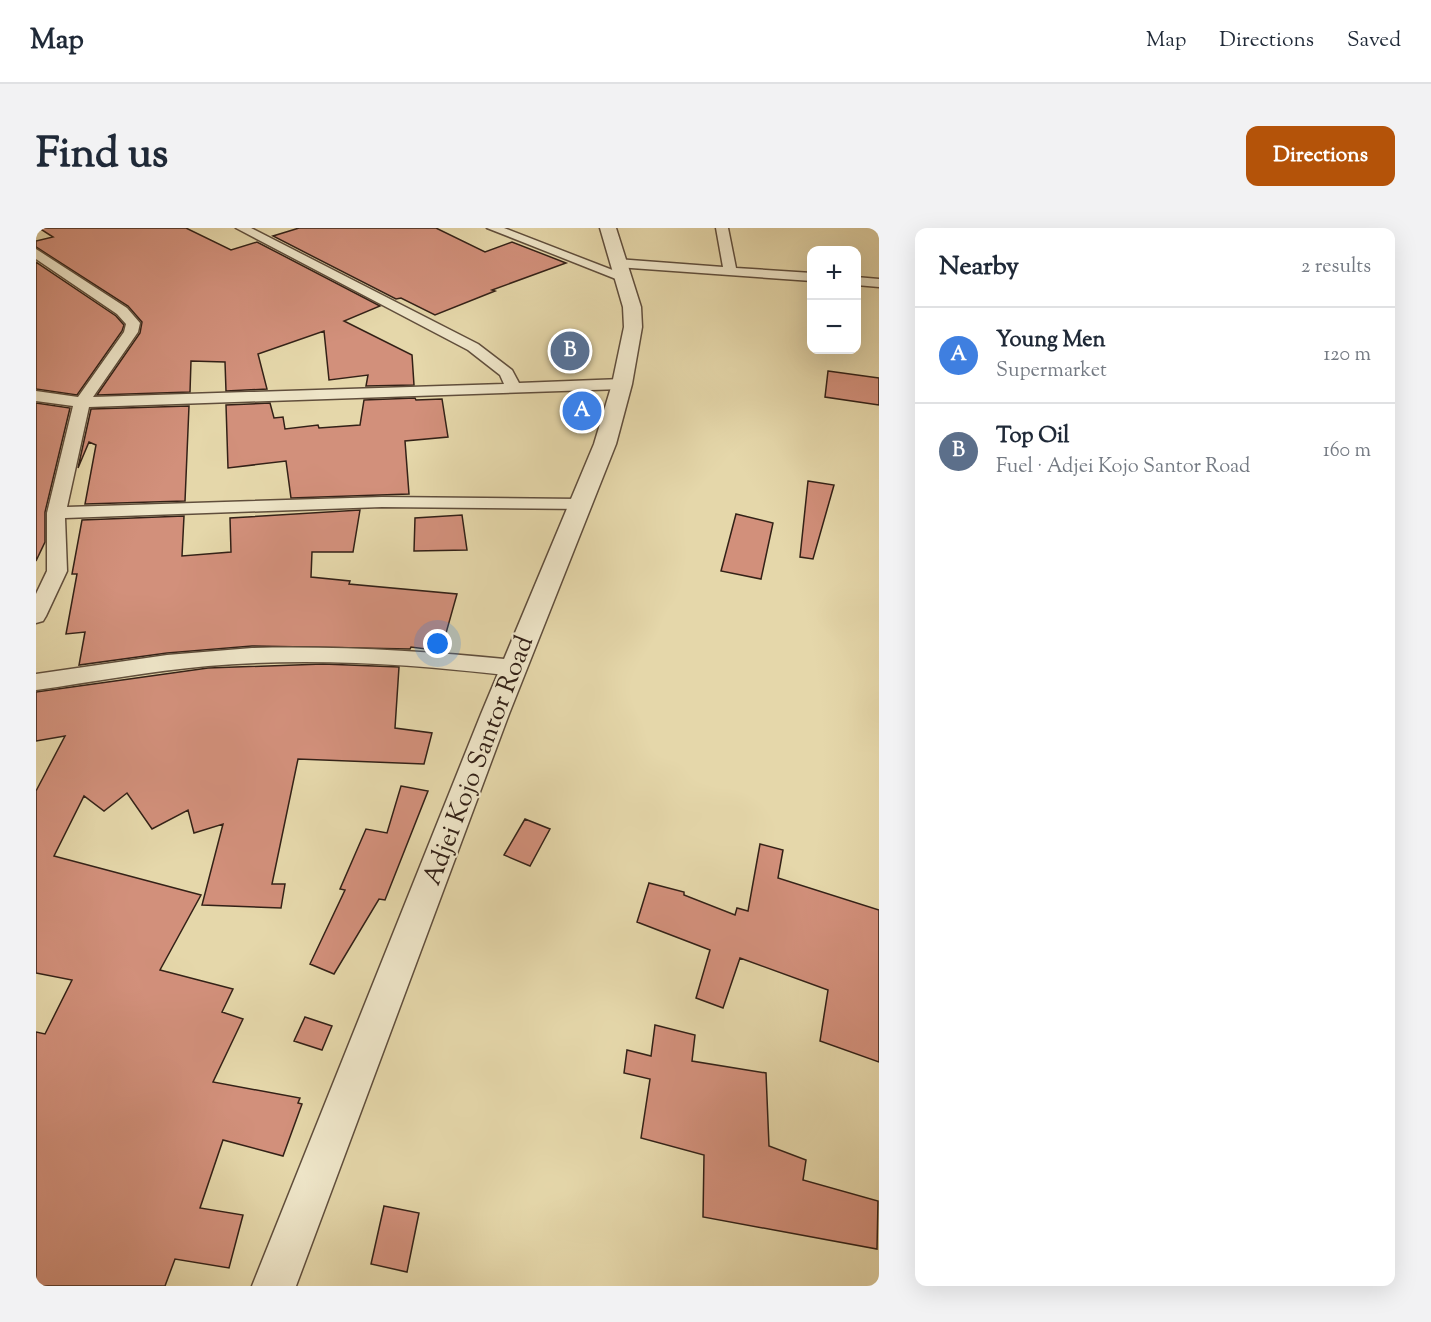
<!DOCTYPE html>
<html lang="en">
<head>
<meta charset="utf-8">
<style>
	:root { --surface:#fff; --page:#f2f2f3; --text:#1f2937; --muted:#747a83; --line:#e0e1e3; --accent:#b45309 }
	body { margin:0; font-family:"Sorts Mill Goudy",serif; background:var(--page); color:var(--text) }
	.controls { position:absolute; right:18px; top:18px; display:grid; overflow:hidden; border-radius:12px; box-shadow:0 6px 24px #0002 }
	.controls button { width:54px; height:54px; display:grid; place-items:center; padding:0; border:0; border-bottom:2px solid var(--line); background:var(--surface); color:var(--text); font:30px sans-serif }
	.you { position:absolute; left:402px; top:416px; width:21px; height:21px; margin:-15px; border:4px solid #fff; border-radius:50%; background:#1a73e8; box-shadow:0 0 0 9px #1a73e833 }
	.badge { display:grid; place-items:center; width:39px; height:39px; border-radius:50%; background:var(--accent); color:#fff; font-size:20px; font-weight:700 }
	.pin { position:absolute; translate:-50% -50%; border:3px solid #fff; box-shadow:0 2px 6px #0006 }
	.list { margin:0; padding:0; list-style:none }
	h2 { display:flex; justify-content:space-between; align-items:center; height:78px; margin:0; padding:0 24px; font-size:26px }
	h2 small { font-size:20px; font-weight:400; color:var(--muted) }
	.list li { display:grid; grid-template-columns:39px 1fr auto; gap:18px; align-items:center; box-sizing:border-box; height:96px; padding:0 24px; border-top:2px solid var(--line) }
	.list b { display:block; font-size:22px; white-space:nowrap }
	.list p { margin:0; font-size:20px; white-space:nowrap; color:var(--muted) }
	.list em { font-size:20px; font-style:normal; color:var(--muted) }
	.map { position:relative; flex:none; width:843px; height:1058px; overflow:hidden; border-radius:12px }
	header { display:flex; align-items:center; gap:36px; box-sizing:border-box; height:84px; padding:0 30px; background:var(--surface); border-bottom:2px solid var(--line) }
	header strong { font-size:28px }
	nav { display:flex; gap:33px; margin-inline-start:auto; font-size:21px }
	.intro { display:flex; align-items:center; justify-content:space-between; box-sizing:border-box; height:144px; padding:0 36px }
	h1 { margin:0; font-size:42px }
	.button { padding:15px 27px; border-radius:12px; background:var(--accent); color:#fff; font-size:21px; font-weight:700 }
	main { display:flex; gap:36px; padding:0 36px }
	aside { flex:1; background:var(--surface); border-radius:12px; box-shadow:0 6px 24px #0002 }
	.map>svg:first-child { display:block }
	.building { fill:#d2907b; stroke:#332117; stroke-width:1.5 }
	.lines { fill:none; stroke-linecap:round; stroke-linejoin:round }
	.minor-casing { stroke:#604e3c; stroke-width:3 }
	.tertiary-casing { stroke:#604e3c; stroke-width:3 }
	.minor { fill:#eee5c8; fill-rule:evenodd }
	.tertiary { fill:#eee5c8; fill-rule:evenodd }
	.labels { text-anchor:middle; stroke-width:4.5; stroke-linejoin:round; paint-order:stroke }
	.street-label { font-size:26px; fill:#332117; stroke:#eee5c8 }
</style>
</head>
<body>
<header>
<strong>Map</strong>
<nav><a>Map</a><a>Directions</a><a>Saved</a></nav>
</header>
<div class="intro"><h1>Find us</h1><a class="button">Directions</a></div>
<main>
<div class="map">
<svg width="843" height="1058" viewBox="0 0 843 1058">
	<rect width="100%" height="100%" fill="#e5d7aa"/>
	<filter id="stains"><feTurbulence type="fractalNoise" baseFrequency=".00333" numOctaves="4"/><feColorMatrix values="0 0 0 0 .2 0 0 0 0 .09 0 0 0 0 .02 0 0 0 .5 -.17"/></filter>
	<radialGradient id="worn" r=".72"><stop offset=".6" stop-color="#630" stop-opacity="0"/><stop offset="1" stop-color="#630" stop-opacity=".3"/></radialGradient>
	<path class="building" d="M3,0H150L195,22L221,14L344,78L308,93L376,127L378,157L330,158L332,147L293,152L288,103L222,126L231,161L190,163L189,134L155,133L154,164L61,167L104,105L106,94L92,78L0,19V13L17,9Z
		M263,0H400L449,24L476,14L530,35L456,62L459,63L399,87L365,70L360,71L237,8Z
		M0,34L80,88L88,97L86,103L41,167L0,161Z
		M792,143L843,150V177L789,169Z
		M379,170L380,172L406,171L412,209L369,213L373,266L255,270L250,233L192,240L190,177L234,175L238,190L247,189L249,201L282,197L283,200L324,197L328,172Z
		M0,175L34,180L9,284V314L0,333Z
		M153,178L149,273L49,276L60,217L53,214L42,240L55,181Z
		M772,253L798,257L777,331L764,329Z
		M324,282L317,324H276L275,349L314,353L313,356L421,366L405,423L375,419L374,421L216,418L131,425L43,437L49,404L30,406L41,346H36L46,292L148,288L146,328L195,324L194,290Z
		M700,286L737,295L725,351L685,343Z
		M426,287L431,322L378,323L379,290Z
		M287,436L363,439L359,500L396,505L388,536L262,531L236,656H249L245,680L166,677L187,596L158,605L152,582L116,601L91,565L68,583L48,568L18,628L165,667L124,742L197,761L186,784L207,791L177,854L264,870L262,875L266,876L247,928L187,912L164,980L207,987L193,1040L139,1031L129,1058H0V804L9,806L36,752L0,745V563L29,508L0,513V464L172,440Z
		M365,558L392,563L349,672L343,671L298,746L274,736L309,662L304,661L330,601L351,605Z
		M489,591L514,601L494,638L468,627Z
		M724,616L747,622L742,650L843,682V834L784,813L792,762L704,730L687,780L660,770L674,722L601,694L613,655L648,664V667L699,687L701,680L712,683Z
		M269,789L296,798L286,822L258,813Z
		M619,797L659,807L656,833L730,845L733,918L770,932L767,952L842,973L841,1021L667,989L668,927L605,910L614,851L588,845L591,822L615,828Z
		M348,978L383,985L371,1044L335,1036Z"/>
	<g class="lines">
		<g class="minor-casing">
			<path id="minor" d="M200,0H215L442,116L476,142L483,155L586,151L594,156L586,161L53,179L31,279L346,269L543,271L549,273L552,277L549,281L346,279L29,290L31,343L10,388L7,393L0,395V366L11,343V285L37,178L0,173V163L42,169L88,104L90,96L81,86L0,31V21L91,80L104,95L102,104L57,169L468,156L464,147L432,122Z
				M451,0H468L592,48L585,52L580,51Z
				M680,0H692L700,40L776,45V53L581,39L575,35L581,31L687,39Z
				M820,49L843,51V59L820,57Z
				M216,420C304,418 391,423 478,432L486,435L489,440L486,445L478,448C377,436 274,429 172,438C114,443 57,454 0,462V446L131,427Z"/>
		</g>
		<g class="tertiary-casing">
			<path id="tertiary" d="M564,0H580L605,79L606,99L596,156L580,216L473,486L260,1058H216L445,486L558,216L576,156L588,99L587,79Z"/>
		</g>
		<use href="#minor" class="minor"/>
		<use href="#tertiary" class="tertiary"/>
	</g>
	<g class="labels">
		<g class="street-label">
			<text transform="translate(441 532) rotate(-69)" y="9">Adjei Kojo Santor Road</text>
		</g>
	</g>
	<rect width="100%" height="100%" filter="url(#stains)"/>
	<rect width="100%" height="100%" fill="url(#worn)"/>
</svg>
<div class="controls">
<button>+</button>
<button>−</button>
</div>
<div class="you"></div>
<div class="pin badge" style="left:546px;top:183px;background:#3f7fe0">A</div>
<div class="pin badge" style="left:534px;top:123px;background:#5c6f8a">B</div>
</div>
<aside>
<h2>Nearby<small>2 results</small></h2>
<ul class="list">
<li><span class="badge" style="background:#3f7fe0">A</span><div><b>Young Men</b><p>Supermarket</p></div><em>120 m</em></li>
<li><span class="badge" style="background:#5c6f8a">B</span><div><b>Top Oil</b><p>Fuel · Adjei Kojo Santor Road</p></div><em>160 m</em></li>
</ul>
</aside>
</main>
</body>
</html>
